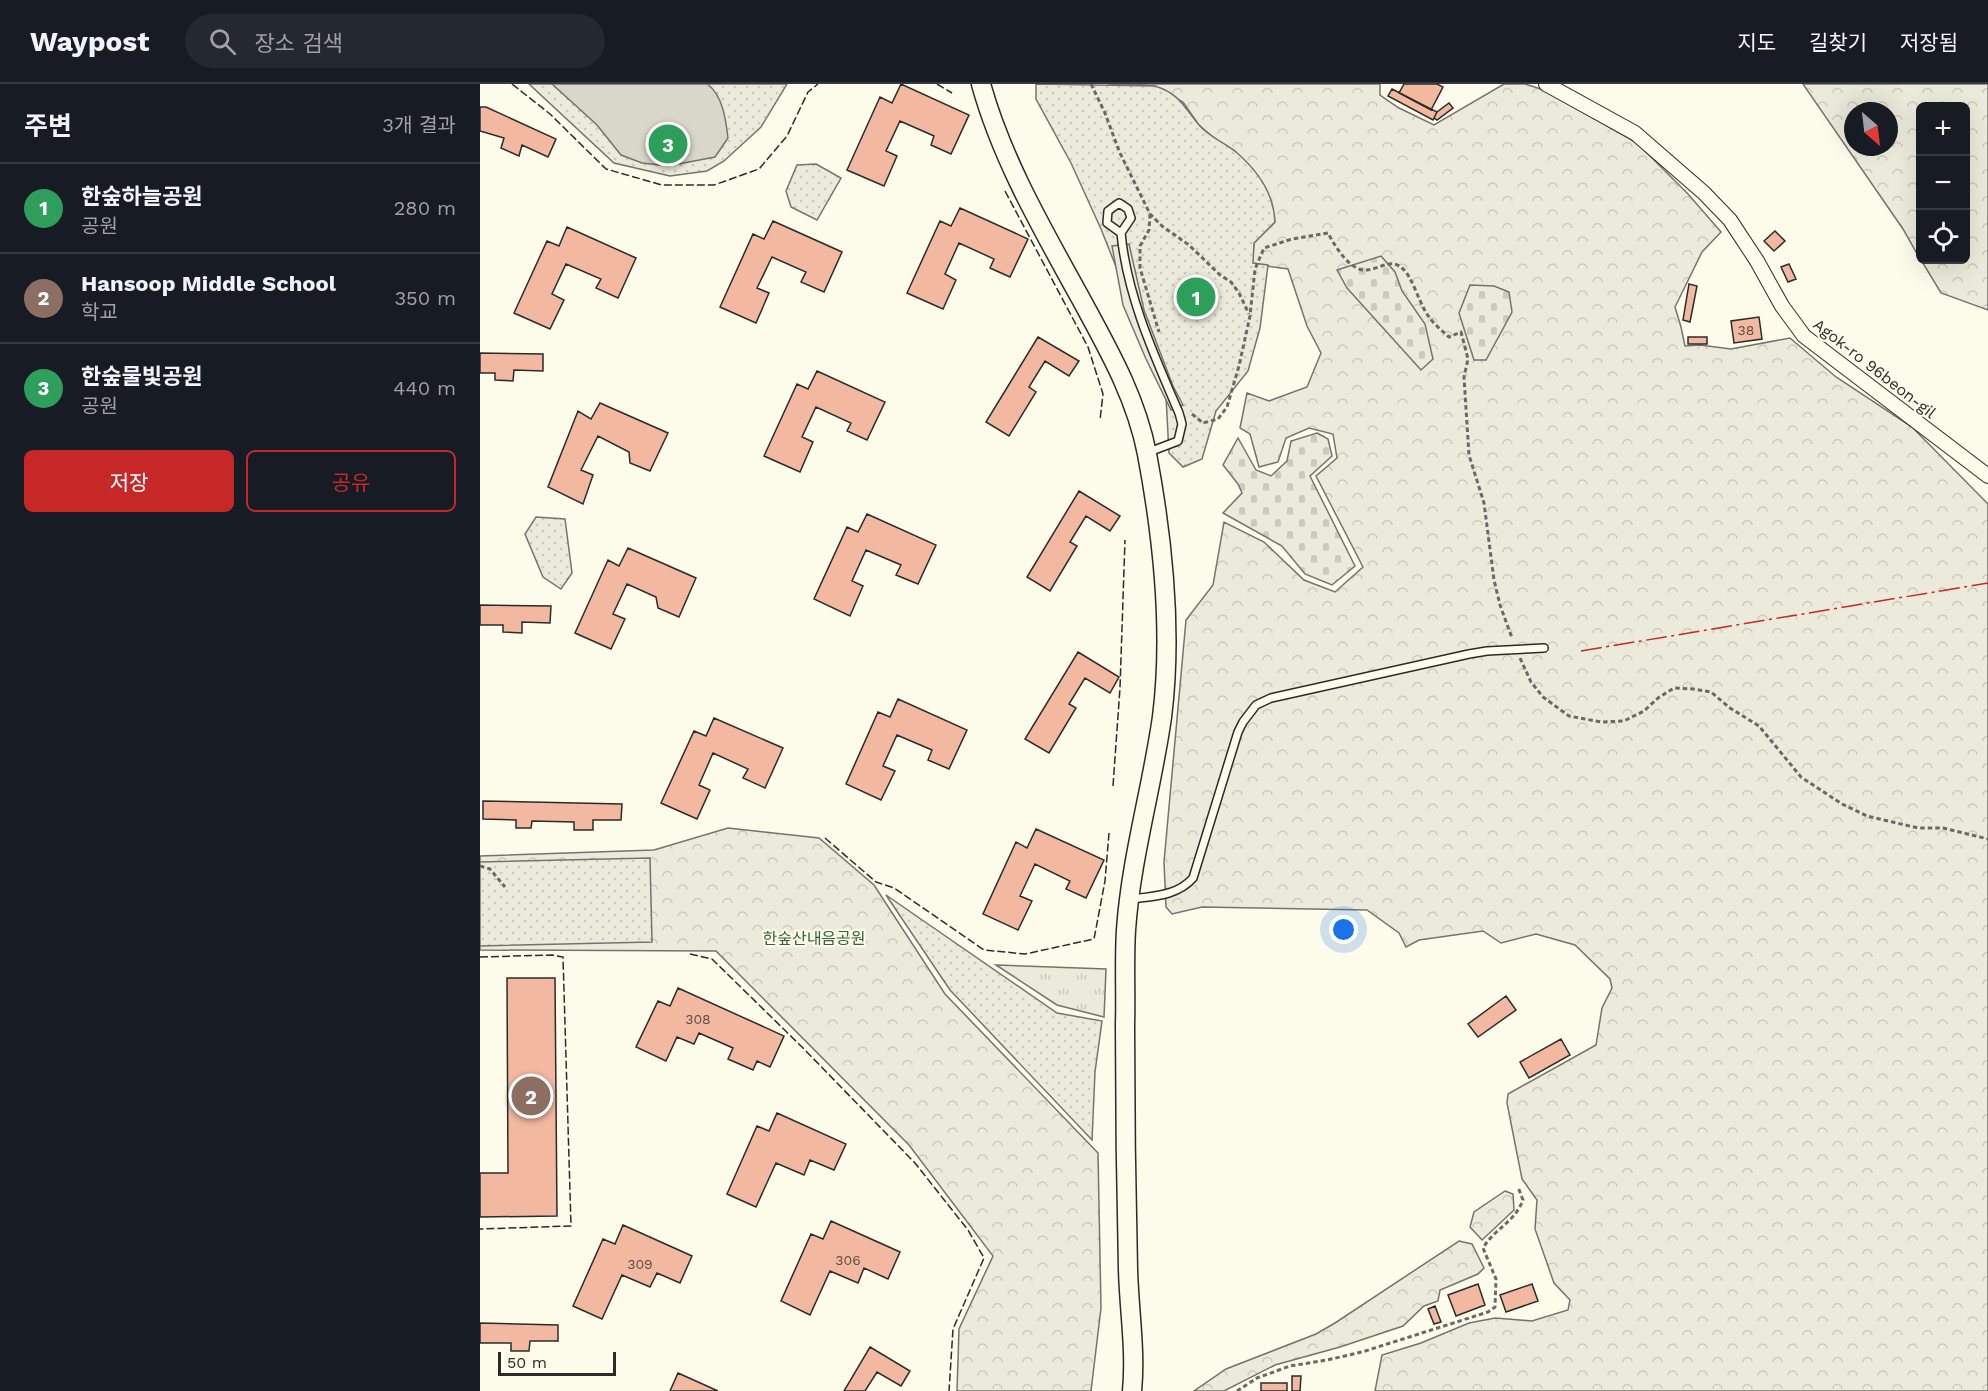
<!DOCTYPE html>
<html lang="ko">
<head>
<meta charset="utf-8">
<style>
	:root { --surface:#171b24; --page:#242831; --text:#f1f3f6; --muted:#9ea1a6; --line:#363941; --accent:#c62828 }
	body { margin:0; font-family:"Work Sans","Noto Sans KR",sans-serif; background:var(--page); color:var(--text) }
	.controls { position:absolute; right:18px; top:18px; display:grid; overflow:hidden; border-radius:9px; box-shadow:0 6px 24px #0002 }
	.controls button { width:54px; height:54px; display:grid; place-items:center; padding:0; border:0; border-bottom:2px solid var(--line); background:var(--surface); color:var(--text); font:30px sans-serif }
	.compass { position:absolute; left:1364px; top:18px; width:54px; height:54px; border-radius:50%; background:var(--surface); box-shadow:0 6px 24px #0002; rotate:152deg }
	.scale { position:absolute; left:18px; bottom:15px; width:118px; box-sizing:border-box; padding-left:6px; border:3px solid #2b2b2b; border-top:0; font-size:16px; line-height:21px; white-space:nowrap; color:#2b2b2b; -webkit-text-stroke:4px #fdfbea; paint-order:stroke }
	.you { position:absolute; left:864px; top:846px; width:21px; height:21px; margin:-15px; border:4px solid #fff; border-radius:50%; background:#1a73e8; box-shadow:0 0 0 9px #1a73e833 }
	.badge { display:grid; place-items:center; width:39px; height:39px; border-radius:50%; background:var(--accent); color:#fff; font-size:20px; font-weight:700 }
	.pin { position:absolute; translate:-50% -50%; border:3px solid #fff; box-shadow:0 2px 6px #0006 }
	.list { margin:0; padding:0; list-style:none }
	h2 { display:flex; justify-content:space-between; align-items:center; height:78px; margin:0; padding:0 24px; font-size:26px }
	h2 small { font-size:20px; font-weight:400; color:var(--muted) }
	.list li { display:grid; grid-template-columns:39px 1fr auto; gap:18px; align-items:center; box-sizing:border-box; height:90px; padding:0 24px; border-top:2px solid var(--line) }
	.list b { display:block; font-size:22px; white-space:nowrap }
	.list p { margin:0; font-size:20px; white-space:nowrap; color:var(--muted) }
	.list em { font-size:20px; font-style:normal; color:var(--muted) }
	.actions { display:flex; gap:12px; padding:18px 24px }
	.actions a { flex:1; padding:14px 0; border:2px solid var(--accent); border-radius:9px; text-align:center; font-size:21px; color:var(--accent) }
	.actions .main { background:var(--accent); color:#fff }
	.icon { flex:none; width:33px; height:33px; fill:none; stroke:currentColor; stroke-width:2; stroke-linecap:round; stroke-linejoin:round }
	.map { position:relative; flex:none; width:1508px; height:1307px; overflow:hidden }
	header { display:flex; align-items:center; gap:36px; box-sizing:border-box; height:84px; padding:0 30px; background:var(--surface); border-bottom:2px solid var(--line) }
	header strong { font-size:28px }
	nav { display:flex; gap:33px; margin-inline-start:auto; font-size:21px }
	.search { width:420px; height:54px; background:var(--page); display:flex; align-items:center; gap:15px; box-sizing:border-box; padding:0 21px; border-radius:33px; color:var(--muted); font-size:22px }
	main { display:flex }
	aside { flex:1; background:var(--surface) }
	.map>svg:first-child { display:block }
	.grass { fill:url(#grass-tufts); stroke:#74746e; stroke-width:1.5 }
	.forest { fill:url(#forest-crowns); stroke:#74746e; stroke-width:1.5; fill-rule:evenodd }
	.cemetery { fill:url(#cemetery-stones); stroke:#74746e; stroke-width:1.5 }
	.park { fill:url(#park-dots); stroke:#74746e; stroke-width:1.5 }
	.parking { fill:#eceadb; stroke:#74746e; stroke-width:1.5 }
	.water { fill:#d8d7c9; stroke:#74746e; stroke-width:1.5 }
	.building { fill:#f2b8a0; stroke:#2b2b2b; stroke-width:1.5 }
	.lines { fill:none; stroke-linecap:round; stroke-linejoin:round }
	.service-casing { stroke:#2b2b2b; stroke-width:10 }
	.minor-casing { stroke:#2b2b2b; stroke-width:16 }
	.tertiary-casing { stroke:#2b2b2b; stroke-width:21 }
	.path { stroke:#6a6964; stroke-width:3; stroke-dasharray:4.5 3; stroke-linecap:butt }
	.service { stroke:#fdfbea; stroke-width:7 }
	.minor { stroke:#fdfbea; stroke-width:14 }
	.tertiary { stroke:#fdfbea; stroke-width:18 }
	.fence { stroke:#2b2b2b; stroke-width:1.5; stroke-dasharray:8 3; stroke-linecap:butt }
	.power { stroke:#c62828; stroke-width:1.5; stroke-dasharray:21 4.5 3 4.5; stroke-linecap:butt }
	.labels { text-anchor:middle; stroke-width:4.5; stroke-linejoin:round; paint-order:stroke }
	.number-label { font-size:14px; fill:#5d4e48 }
	.street-label { font-size:16px; fill:#2b2b2b; stroke:#fdfbea }
	.park-label { font-size:16px; fill:#34623c; stroke:#fdfbea }
</style>
</head>
<body>
<header>
<strong>Waypost</strong>
<div class="search"><svg class="icon" aria-label="search" viewBox="0 0 24 24"><circle cx="10" cy="10" r="6"/><path d="M15 15l6 6"/></svg>장소 검색</div>
<nav><a>지도</a><a>길찾기</a><a>저장됨</a></nav>
</header>
<main>
<aside>
<h2>주변<small>3개 결과</small></h2>
<ul class="list">
<li><span class="badge" style="background:#2e9e5b">1</span><div><b>한숲하늘공원</b><p>공원</p></div><em>280 m</em></li>
<li><span class="badge" style="background:#8d6e63">2</span><div><b>Hansoop Middle School</b><p>학교</p></div><em>350 m</em></li>
<li><span class="badge" style="background:#2e9e5b">3</span><div><b>한숲물빛공원</b><p>공원</p></div><em>440 m</em></li>
</ul>
<div class="actions"><a class="main">저장</a><a>공유</a></div>
</aside>
<div class="map">
<svg width="1508" height="1307" viewBox="0 0 1508 1307">
	<defs>
		<pattern id="grass-tufts" width="24" height="20" patternUnits="userSpaceOnUse" patternTransform="scale(1.5)"><rect width="24" height="20" fill="#ecebdb"/><path d="M3 7l-1-3M5 7V3M7 7l1-3M15 17l-1-3M17 17v-4M19 17l1-3" fill="none" stroke="#cbcabc"/></pattern>
		<pattern id="forest-crowns" width="20" height="18" patternUnits="userSpaceOnUse" patternTransform="scale(1.5)"><rect width="20" height="18" fill="#ecebdb"/><path d="M2 6a3 3 0 1 1 6 0M12 15a3 3 0 1 1 6 0" fill="none" stroke="#cbcabc"/></pattern>
		<pattern id="cemetery-stones" width="16" height="16" patternUnits="userSpaceOnUse" patternTransform="scale(1.5)"><rect width="16" height="16" fill="#ecebdb"/><path d="M2 7V4a2 2 0 0 1 4 0v3zM10 15v-3a2 2 0 0 1 4 0v3z" fill="#cbcabc"/></pattern>
		<pattern id="park-dots" width="8" height="8" patternUnits="userSpaceOnUse" patternTransform="scale(1.5)"><rect width="8" height="8" fill="#ecebdb"/><path d="M2 2h.1M6 6h.1" fill="none" stroke="#cbcabc" stroke-width="1.8" stroke-linecap="round"/></pattern>
	</defs>
	<rect width="100%" height="100%" fill="#fdfbea"/>
	<path class="grass" d="M516,881L626,885L624,933L577,921Z"/>
	<path class="forest" d="M627,0H900V11L919,24L954,41L1024,0H1045L1064,6L1157,59L1208,110L1241,148L1222,168L1195,223L1201,243L1205,262L1220,261L1251,265L1310,254L1356,293L1432,343L1508,420V1307H895L902,1271L941,1259L989,1239L1015,1234L1052,1237L1088,1226L1090,1216L1074,1199L1055,1145L1057,1116L1042,1095L1027,1019L1028,1010L1116,961L1122,924L1132,904L1130,895L1095,861L1056,850L1021,859L1003,847L939,856L926,863L919,849L887,826L722,823L692,830L686,823L684,778L706,536L733,501L744,438L784,458L824,496L855,508L883,483L836,392L857,374L853,350L829,344L806,354L798,378L779,383L770,350L760,344L767,309L789,317L827,303L841,269L827,242L808,185L772,180L774,159L795,138L755,67L735,55L719,41L703,18L675,2Z
		M1323,0H1508V226L1461,209L1441,176H1486V22H1440V175L1423,145ZM1373,27H1409V63H1373Z
		M248,744L339,754L394,801L465,910L618,1069L621,1224L611,1307H477L479,1245L513,1172L429,1061L236,867L0,866V772L174,766Z
		M1025,1107L1033,1110L1034,1126L1002,1156L990,1143L994,1128Z
		M979,1157L992,1160L1004,1184L998,1190L960,1206L958,1217L944,1222L923,1242L860,1263L795,1281L744,1307H714L746,1285L836,1250L855,1239Z"/>
	<path class="cemetery" d="M901,172L915,188L922,207L945,240L953,275L941,286L867,204L857,186Z
		M990,201L1014,202L1029,208L1032,228L1006,276H994L979,229Z
		M837,349L848,355L852,372L830,392L875,482L852,501L825,490L802,462L743,429L762,409L758,400L743,381L758,354L776,386L791,392L807,377L811,357Z"/>
	<path class="park" d="M49,0H307L281,43L244,77L227,87L190,92L134,79Z
		M556,0L675,2C700,10 703,22 719,41C729,53 744,58 756,68C777,86 794,110 795,138L774,159L773,179L788,181L780,244L768,287L736,327L722,375L703,383L689,369L686,313L666,258L621,145L591,79L556,15Z
		M336,80L361,94L337,136L311,123L306,107L317,81Z
		M56,433L85,435L92,489L81,505L63,493L45,450Z
		M170,774L172,858L0,862V778Z
		M406,811L577,929L622,937L615,988L612,1056L470,906Z"/>
	<path class="parking" d="M649,160L664,226L693,302L703,321L691,326L666,275L643,221L632,162Z"/>
	<path class="water" d="M72,0H227C243,11 246,37 248,54L235,73L188,82L162,79L141,71L117,41Z"/>
	<path class="building" d="M421,0L489,31L471,70L451,61L454,52L420,37L406,67L417,72L404,102L367,86L400,13L412,19Z
		M924,0H957L963,3L951,26L919,9Z
		M912,5L957,28L953,36L908,12Z
		M969,19L973,24L957,36L954,34L957,28Z
		M0,23H6L76,55L68,73L42,61L39,72L21,64L24,54L0,47Z
		M480,124L548,155L530,193L510,184L514,175L479,159L465,190L476,196L463,225L427,209L460,137L471,142Z
		M293,137L362,168L344,208L321,198L326,188L292,173L277,204L289,209L276,239L240,223L273,150L284,155Z
		M87,143L156,174L138,214L116,204L121,195L86,180L72,210L84,216L70,245L34,229L67,157L79,162Z
		M1295,147L1305,157L1294,167L1284,157Z
		M1309,180L1316,195L1308,198L1301,183Z
		M1209,200L1217,202L1210,238L1203,236Z
		M1279,233L1282,255L1254,259L1251,237Z
		M558,253L599,277L589,292L565,277L549,303L556,308L529,352L506,338Z
		M1208,253H1227V260H1208Z
		M0,269L63,270V287L34,286L33,297L15,296V289H0Z
		M337,287L405,318L387,356L367,347L371,339L336,323L322,353L333,358L320,388L284,372L317,300L328,305Z
		M120,319L188,349L170,387L150,379L149,368L118,352L101,386L113,391L103,420L68,403L98,327L111,335Z
		M599,407L640,432L630,447L606,432L590,458L597,462L570,507L547,493Z
		M387,430L456,461L438,500L416,491L421,481L386,466L372,497L383,502L370,532L334,515L367,443L378,448Z
		M148,464L216,494L199,533L178,524L176,513L147,500L133,530L145,535L131,565L95,549L128,476L139,482Z
		M0,521L71,522L70,539L42,538V549L23,548V541H0Z
		M598,568L639,593L630,609L605,594L589,620L596,624L569,669L545,655Z
		M418,615L487,646L469,685L448,676L452,666L417,651L403,682L415,687L401,716L366,700L398,628L410,633Z
		M234,634L303,664L285,704L263,694L268,685L233,669L219,701L230,706L217,735L181,719L214,647L226,652Z
		M3,717L142,720L141,736H113V746H94V738L52,737L51,744H36V736L3,735Z
		M556,745L624,776L606,814L586,805L590,797L555,780L540,812L552,817L538,846L503,830L536,758L547,764Z
		M27,894H75L77,1132L0,1133V1089H28Z
		M198,904L304,952L290,983L277,977L273,986L248,975L253,964L219,949L214,960L197,953L186,977L156,963L178,917L190,922Z
		M1026,912L1036,926L998,953L988,940Z
		M1081,955L1090,971L1049,994L1040,978Z
		M297,1029L366,1060L354,1086L330,1076L324,1091L296,1079L276,1123L247,1110L277,1042L289,1047Z
		M351,1137L420,1168L408,1195L384,1184L378,1199L350,1187L330,1231L301,1217L331,1150L343,1155Z
		M143,1141L212,1172L200,1199L177,1189L170,1203L142,1191L122,1235L93,1222L123,1155L135,1160Z
		M998,1200L1005,1221L976,1232L968,1211Z
		M1052,1200L1058,1217L1026,1228L1020,1211Z
		M955,1222L961,1238L954,1240L948,1225Z
		M0,1239L78,1241V1257H50L49,1267H31V1259H0Z
		M390,1263L430,1287L421,1302L397,1288L385,1307H364Z
		M198,1289L238,1307H190Z
		M812,1292H821L820,1307H812Z
		M781,1299H807V1307H781Z"/>
	<g class="lines">
		<g class="service-casing">
			<path id="service" d="M641,149L627,139L628,127L639,119L648,125L651,134L641,149C647,212 674,271 699,329L702,340L698,357L669,368
				M652,815C674,812 697,812 713,794L758,648L763,638L776,621L791,614L989,570L1007,567L1064,564"/>
		</g>
		<g class="minor-casing">
			<path id="minor" d="M1066,0L1155,49L1224,109L1250,136L1277,177L1302,222L1324,252L1508,392"/>
		</g>
		<g class="tertiary-casing">
			<path id="tertiary" d="M501,0C522,76 563,146 601,215C628,265 656,313 667,370C683,455 693,546 682,633C672,704 651,774 646,846C644,878 646,910 645,941C645,1023 646,1104 648,1185C649,1226 656,1267 652,1307"/>
		</g>
		<path class="path" d="M611,0L625,29L639,67L670,130L682,142L709,161L740,191L751,198L759,209L769,230
			M670,130L669,146L660,162V184L679,248
			M712,330L723,339L738,335L747,323L759,282L770,232L775,185L784,164L812,155L848,149C855,162 870,188 887,186C899,185 911,174 922,184C933,193 939,220 949,233C954,240 962,247 969,253L981,248L988,275L984,293L989,371L1004,419L1014,496L1020,521L1032,554
			M1040,574L1051,598L1063,613L1089,632L1121,638L1144,637L1164,627L1178,614L1194,604L1213,605L1231,608L1250,624L1279,642L1321,693L1362,720L1387,732L1438,744H1463L1508,755
			M0,782L10,785L25,803
			M757,1307L777,1294L810,1282L847,1276L882,1268L1008,1228L1015,1223L1016,1195L1003,1164C1015,1144 1034,1139 1043,1116L1038,1103"/>
		<use href="#service" class="service"/>
		<use href="#minor" class="minor"/>
		<use href="#tertiary" class="tertiary"/>
		<path class="fence" d="M32,0L70,30L126,85L182,101H234L279,85L307,52L328,8L338,0
			M457,0L472,9
			M525,107L608,263L623,310L620,336
			M633,702L640,604L645,456
			M345,754L396,798L414,804L504,866L545,870L614,855L625,797L629,749
			M210,870L232,875L322,963L435,1079L488,1146L504,1174L473,1245L469,1307
			M0,873L72,871L83,873L91,1142L0,1145"/>
		<path class="power" d="M1101,567L1508,499"/>
	</g>
	<g class="labels">
		<g class="number-label">
			<text x="1266" y="251">38</text>
			<text x="218" y="940">308</text>
			<text x="368" y="1181">306</text>
			<text x="160" y="1185">309</text>
		</g>
		<g class="street-label">
			<text transform="translate(1395 284) rotate(38)" y="6">Agok-ro 96beon-gil</text>
		</g>
		<g class="park-label">
			<text x="334" y="860">한숲산내음공원</text>
		</g>
	</g>
</svg>
<div class="controls">
<button>+</button>
<button>−</button>
<button><svg class="icon" aria-label="locate" viewBox="0 0 24 24"><circle cx="12" cy="12" r="6"/><path d="M12 2v4M12 18v4M2 12h4M18 12h4"/></svg></button>
</div>
<svg class="compass" viewBox="-18 -18 36 36"><path d="M0-13l5 13h-10z" fill="#e53935"/><path d="M0 13l5-13h-10z" fill="#9ea1a6"/></svg>
<div class="scale">50 m</div>
<div class="you"></div>
<div class="pin badge" style="left:716px;top:213px;background:#2e9e5b">1</div>
<div class="pin badge" style="left:51px;top:1012px;background:#8d6e63">2</div>
<div class="pin badge" style="left:188px;top:60px;background:#2e9e5b">3</div>
</div>
</main>
</body>
</html>
